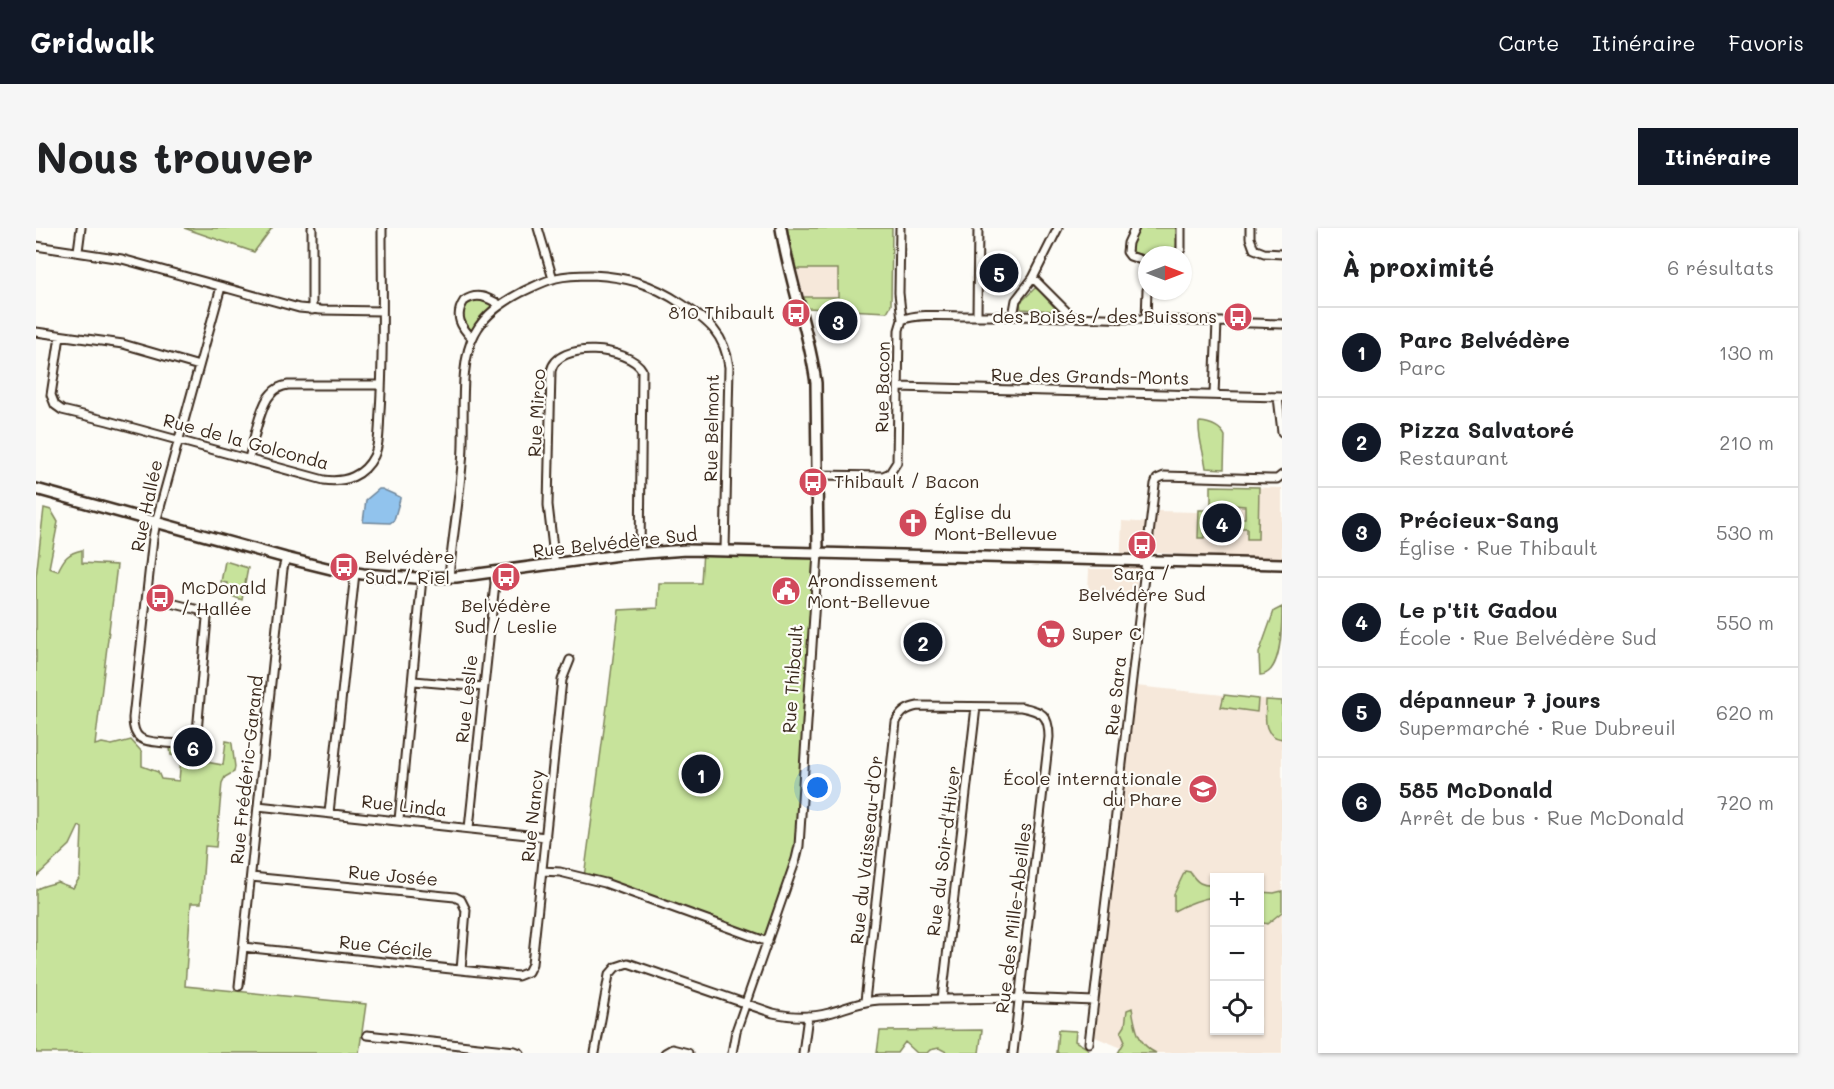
<!DOCTYPE html>
<html lang="fr">
<head>
<meta charset="utf-8">
<style>
	:root { --surface:#fff; --page:#f6f6f6; --text:#202124; --muted:#757577; --line:#e0e0e0; --accent:#111827 }
	body { margin:0; font-family:Mali,sans-serif; background:var(--page); color:var(--text) }
	.controls { position:absolute; right:18px; bottom:18px; display:grid; overflow:hidden; border-radius:0px; box-shadow:0 2px 4px #0004 }
	.controls button { width:54px; height:54px; display:grid; place-items:center; padding:0; border:0; border-bottom:2px solid var(--line); background:var(--surface); color:var(--text); font:30px sans-serif }
	.compass { position:absolute; left:1102px; top:18px; width:54px; height:54px; border-radius:50%; background:var(--surface); box-shadow:0 2px 4px #0004; rotate:90deg }
	.you { position:absolute; left:782px; top:560px; width:21px; height:21px; margin:-15px; border:4px solid #fff; border-radius:50%; background:#1a73e8; box-shadow:0 0 0 9px #1a73e833 }
	.badge { display:grid; place-items:center; width:39px; height:39px; border-radius:50%; background:var(--accent); color:#fff; font-size:20px; font-weight:700 }
	.pin { position:absolute; translate:-50% -50%; border:3px solid #fff; box-shadow:0 2px 6px #0006 }
	.list { margin:0; padding:0; list-style:none }
	h2 { display:flex; justify-content:space-between; align-items:center; height:78px; margin:0; padding:0 24px; font-size:26px }
	h2 small { font-size:20px; font-weight:400; color:var(--muted) }
	.list li { display:grid; grid-template-columns:39px 1fr auto; gap:18px; align-items:center; box-sizing:border-box; height:90px; padding:0 24px; border-top:2px solid var(--line) }
	.list b { display:block; font-size:22px; white-space:nowrap }
	.list p { margin:0; font-size:20px; white-space:nowrap; color:var(--muted) }
	.list em { font-size:20px; font-style:normal; color:var(--muted) }
	.icon { flex:none; width:33px; height:33px; fill:none; stroke:currentColor; stroke-width:2; stroke-linecap:round; stroke-linejoin:round }
	.map { position:relative; flex:none; width:1246px; height:825px; overflow:hidden; border-radius:0px }
	header { display:flex; align-items:center; gap:36px; box-sizing:border-box; height:84px; padding:0 30px; background:var(--accent); color:#fff }
	header strong { font-size:28px }
	nav { display:flex; gap:33px; margin-inline-start:auto; font-size:21px }
	.intro { display:flex; align-items:center; justify-content:space-between; box-sizing:border-box; height:144px; padding:0 36px }
	h1 { margin:0; font-size:42px }
	.button { padding:15px 27px; border-radius:0px; background:var(--accent); color:#fff; font-size:21px; font-weight:700 }
	main { display:flex; gap:36px; padding:0 36px }
	aside { flex:1; background:var(--surface); border-radius:0px; box-shadow:0 2px 4px #0004 }
	.map>svg:first-child { display:block }
	.built { fill:#f6e8da; fill-rule:evenodd }
	.green { fill:#c7e39b; stroke:#81865c; stroke-width:1.5 }
	.water { fill:#91c3ed; stroke:#6f869a; stroke-width:1.5 }
	.lines { fill:none; stroke-linecap:round; stroke-linejoin:round }
	.street-casing { stroke:#3b2a1e; stroke-width:11 }
	.secondary-casing { stroke:#3b2a1e; stroke-width:14 }
	.street { stroke:#fdfcf7; stroke-width:7 }
	.secondary { stroke:#fdfcf7; stroke-width:9 }
	.labels { text-anchor:middle; stroke-width:4.5; stroke-linejoin:round; paint-order:stroke }
	.poi-label { font-size:18px; fill:#3b2a1e; stroke:#fdfcf7; text-anchor:start }
	.street-label { font-size:18px; fill:#3b2a1e; stroke:#fdfcf7 }
</style>
</head>
<body>
<header>
<strong>Gridwalk</strong>
<nav><a>Carte</a><a>Itinéraire</a><a>Favoris</a></nav>
</header>
<div class="intro"><h1>Nous trouver</h1><a class="button">Itinéraire</a></div>
<main>
<div class="map">
<svg width="1246" height="825" viewBox="0 0 1246 825">
	<rect width="100%" height="100%" fill="#fdfcf7"/>
	<filter id="ink" filterUnits="userSpaceOnUse"><feTurbulence type="fractalNoise" baseFrequency=".0167" numOctaves="2"/><feDisplacementMap in="SourceGraphic" scale="12" xChannelSelector="R" yChannelSelector="G"/><feConvolveMatrix kernelMatrix="1 2 1 2 8 2 1 2 1" color-interpolation-filters="sRGB"/></filter>
	<g filter="url(#ink)">
		<path class="built" d="M761,41H824V69H768Z
			M1175,258L1246,260V331L1120,325L1118,343H1102L1100,365L1068,363L1067,365H1052L1053,341H1084L1086,293L1119,295L1121,283L1161,284L1162,282H1174Z
			M1100,458L1246,473V825H1098L1059,809ZM1178,650H1224V802H1178Z"/>
		<path class="green" d="M148,0H236L218,24Z
			M751,0H856L855,77L851,84L771,80L768,69H802V41H760Z
			M1103,0H1142L1140,23C1131,31 1106,28 1096,24L1094,17Z
			M999,60L1002,61L1019,80V83L985,81L984,75Z
			M441,71L454,74L457,77L444,90L435,104L428,98L426,85L433,74Z
			M1164,194C1175,195 1184,198 1189,208L1188,241L1170,240C1168,225 1162,210 1163,195Z
			M1175,258L1223,259L1222,311H1211V300H1191V290H1209V278L1183,276L1179,277V285H1186V291H1181L1180,300L1169,299L1168,310H1162L1163,282H1175Z
			M8,280L15,282L22,294L13,340L22,343C28,330 32,325 46,322V335L81,337L59,517L66,515L76,517L95,512L106,524V538L122,544L125,551L143,553L145,529L135,527L134,520C146,522 156,519 159,532L187,537L190,513L195,514L196,516L199,539L198,544L189,549L186,555L180,619L169,618L165,675H155L149,758L330,776L323,825H0V662C6,657 14,657 21,654L37,660L44,649L46,600L43,598L34,617L0,649V349Z
			M667,322L782,325L764,612L732,714L548,649L570,486L583,382L622,380L623,355H665Z
			M189,333L212,340L206,372L193,367L191,355L185,354Z
			M1246,379C1246,397 1246,447 1224,447L1223,425L1238,383Z
			M1188,467L1222,471L1221,484L1185,479Z
			M1230,472L1246,473V511C1225,508 1230,488 1230,472Z
			M1149,643L1154,644C1161,655 1166,658 1178,657V669C1163,671 1151,676 1138,683V666Z
			M1246,663V684L1231,696L1224,694V664L1238,665Z
			M1096,780C1099,799 1102,817 1120,825H1082L1089,813L1085,804L1089,798L1091,782Z
			M946,802L943,825H912L903,820L894,822L891,825H881L869,814L861,825H841L844,803Z
			M1022,802L1040,803L1039,813L1051,820L1054,825H1020Z"/>
		<path class="water" d="M343,261H346L364,269V271L358,292L354,295L327,294L330,272Z"/>
		<g class="lines">
			<g class="street-casing">
				<path id="street" d="M276,0V82
					M502,0L517,51
					M1099,0L1092,15L1091,24L1094,28L1111,34
					M1214,0V10L1218,21L1228,25L1246,26
					M0,18L86,31L263,80L285,82L346,83
					M42,23L45,0
					M1141,27L1145,21V0
					M997,50L1036,89
					M941,88L942,0
					M977,88L980,72L997,50L1022,0
					M1110,91L1111,62
					M866,92C880,85 913,88 930,88C1035,87 1141,93 1246,96
					M0,104L87,116L163,138
					M24,108L15,167L19,177L26,182L72,193L288,252C309,255 328,248 338,228C344,215 343,197 344,183C348,122 346,61 346,0
					M436,110C425,99 418,88 428,73C441,64 451,69 464,77
					M862,159L1246,169
					M1178,167L1181,94
					M1242,169L1246,204
					M213,231C217,215 224,177 235,166C239,161 245,158 252,157H345
					M782,247L847,248L854,245L861,234L863,102L866,92L863,65L864,0
					M519,337L512,277L515,143C521,112 593,119 606,142L604,325
					M413,350C416,312 423,274 426,236C430,198 421,137 439,105C449,86 467,74 486,64C497,59 508,53 520,50C532,47 544,47 556,47C592,49 616,56 646,76C672,93 689,106 693,139L689,322
					M111,369L163,382L171,390L161,504L159,510L153,515C145,517 137,515 129,515C109,513 97,514 97,490L117,310L120,294L185,59
					M378,453L448,459
					M222,578L510,609
					M293,585L319,345
					M363,592L386,350
					M433,600L459,355L458,345
					M506,643L524,644L569,655L732,714
					M215,649L419,669L425,672L430,682L425,742
					M207,719L482,748L492,744L496,736L526,452L534,432
					M203,758L247,341L250,330
					M906,771L940,479
					M829,773L860,494C865,484 871,480 882,478L985,479C1006,483 1013,487 1013,509L977,825
					M331,807L479,823L484,825
					M1053,815L1119,256L1121,251L1128,248L1234,251H1241L1246,247
					M559,825L573,747L580,739L592,735L737,785C755,789 774,790 793,785C810,780 825,773 843,772L984,770L1058,773
					M629,825L636,821L652,825
					M696,825L700,803L760,631L763,618L782,325
					M767,825L772,788"/>
			</g>
			<g class="secondary-casing">
				<path id="secondary" d="M745,0C753,52 773,102 780,155L782,325
					M0,261L250,330L295,341L327,346L380,350L420,349L583,327L650,322L1246,336"/>
			</g>
			<use href="#street" class="street"/>
			<use href="#secondary" class="secondary"/>
		</g>
	</g>
	<defs>
		<g id="bus-disc" transform="scale(1.5)"><circle r="9.5" fill="#d1495b" stroke="#fdfcf7"/><path d="M-5-6H5V4H4V6H2V4H-2V6H-4V4H-5ZM-3.5-4V0h7V-4ZM-3.5 1.2v1.5H-2V1.2ZM2 1.2v1.5H3.5V1.2Z" fill="#fff"/></g>
		<g id="church-disc" transform="scale(1.5)"><circle r="9.5" fill="#d1495b" stroke="#fdfcf7"/><path d="M-1.2-6h2.4v3.5h3.3v2.4h-3.3V6h-2.4V-.1h-3.3v-2.4h3.3Z" fill="#fff"/></g>
		<g id="civic-disc" transform="scale(1.5)"><circle r="9.5" fill="#d1495b" stroke="#fdfcf7"/><path d="M-.6-6.5H3V-4.5H.6V-3L4-1V1h2V6H-6V1h2V-1L-.6-3ZM-1.2 2.5V6h2.4V2.5Z" fill="#fff"/></g>
		<g id="supermarket-disc" transform="scale(1.5)"><circle r="9.5" fill="#d1495b" stroke="#fdfcf7"/><path d="M-6-5.5h2.5l.6 2H6L4.5 2H-2.5L-4.4-4H-6ZM-1.5 3.2a1.3 1.3 0 1 0 .1 0ZM3 3.2a1.3 1.3 0 1 0 .1 0Z" fill="#fff"/></g>
		<g id="school-disc" transform="scale(1.5)"><circle r="9.5" fill="#d1495b" stroke="#fdfcf7"/><path d="M0-5L7-2L0 1L-7-2ZM-4 1L0 2.5L4 1V4Q0 6-4 4Z" fill="#fff"/></g>
	</defs>
	<g fill-rule="evenodd">
		<use href="#bus-disc" x="760" y="85"/>
		<use href="#bus-disc" x="1202" y="89"/>
		<use href="#bus-disc" x="777" y="254"/>
		<use href="#church-disc" x="877" y="295"/>
		<use href="#bus-disc" x="1106" y="317"/>
		<use href="#bus-disc" x="308" y="339"/>
		<use href="#bus-disc" x="470" y="349"/>
		<use href="#civic-disc" x="750" y="363"/>
		<use href="#bus-disc" x="124" y="370"/>
		<use href="#supermarket-disc" x="1015" y="406"/>
		<use href="#school-disc" x="1167" y="561"/>
	</g>
	<g class="labels">
		<g class="poi-label">
			<text x="739" y="91" text-anchor="end">810 Thibault</text>
			<text x="1181" y="95" text-anchor="end">des Boisés / des Buissons</text>
			<text x="798" y="260">Thibault / Bacon</text>
			<text x="898" y="291">Église du<tspan x="898" dy="21">Mont-Bellevue</tspan></text>
			<text x="329" y="335">Belvédère<tspan x="329" dy="21">Sud / Riel</tspan></text>
			<text x="1106" y="352" text-anchor="middle">Sara /<tspan x="1106" dy="21">Belvédère Sud</tspan></text>
			<text x="771" y="359">Arondissement<tspan x="771" dy="21">Mont-Bellevue</tspan></text>
			<text x="145" y="366">McDonald<tspan x="145" dy="21">/ Hallée</tspan></text>
			<text x="470" y="384" text-anchor="middle">Belvédère<tspan x="470" dy="21">Sud / Leslie</tspan></text>
			<text x="1036" y="412">Super C</text>
			<text x="1146" y="557" text-anchor="end">École internationale<tspan x="1146" dy="21">du Phare</tspan></text>
		</g>
		<g class="street-label">
			<text transform="translate(1054 149) rotate(1)" y="6">Rue des Grands-Monts</text>
			<text transform="translate(847 159) rotate(-89)" y="6">Rue Bacon</text>
			<text transform="translate(501 185) rotate(-87)" y="6">Rue Mirco</text>
			<text transform="translate(676 200) rotate(-89)" y="6">Rue Belmont</text>
			<text transform="translate(210 214) rotate(15)" y="6">Rue de la Golconda</text>
			<text transform="translate(111 278) rotate(-78)" y="6">Rue Hallée</text>
			<text transform="translate(579 315) rotate(-6)" y="6">Rue Belvédère Sud</text>
			<text transform="translate(757 451) rotate(-86)" y="6">Rue Thibault</text>
			<text transform="translate(1080 468) rotate(-84)" y="6">Rue Sara</text>
			<text transform="translate(431 471) rotate(-84)" y="6">Rue Leslie</text>
			<text transform="translate(211 542) rotate(-84)" y="6">Rue Frédéric-Garand</text>
			<text transform="translate(368 578) rotate(6)" y="6">Rue Linda</text>
			<text transform="translate(497 588) rotate(-84)" y="6">Rue Nancy</text>
			<text transform="translate(831 622) rotate(-84)" y="6">Rue du Vaisseau-d'Or</text>
			<text transform="translate(908 623) rotate(-83)" y="6">Rue du Soir-d'Hiver</text>
			<text transform="translate(357 648) rotate(5)" y="6">Rue Josée</text>
			<text transform="translate(978 690) rotate(-83)" y="6">Rue des Mille-Abeilles</text>
			<text transform="translate(350 719) rotate(6)" y="6">Rue Cécile</text>
		</g>
	</g>
</svg>
<div class="controls">
<button>+</button>
<button>−</button>
<button><svg class="icon" aria-label="locate" viewBox="0 0 24 24"><circle cx="12" cy="12" r="6"/><path d="M12 2v4M12 18v4M2 12h4M18 12h4"/></svg></button>
</div>
<svg class="compass" viewBox="-18 -18 36 36"><path d="M0-13l5 13h-10z" fill="#e53935"/><path d="M0 13l5-13h-10z" fill="#757577"/></svg>
<div class="you"></div>
<div class="pin badge" style="left:665px;top:546px">1</div>
<div class="pin badge" style="left:887px;top:414px">2</div>
<div class="pin badge" style="left:802px;top:93px">3</div>
<div class="pin badge" style="left:1186px;top:295px">4</div>
<div class="pin badge" style="left:963px;top:45px">5</div>
<div class="pin badge" style="left:157px;top:519px">6</div>
</div>
<aside>
<h2>À proximité<small>6 résultats</small></h2>
<ul class="list">
<li><span class="badge">1</span><div><b>Parc Belvédère</b><p>Parc</p></div><em>130 m</em></li>
<li><span class="badge">2</span><div><b>Pizza Salvatoré</b><p>Restaurant</p></div><em>210 m</em></li>
<li><span class="badge">3</span><div><b>Précieux-Sang</b><p>Église · Rue Thibault</p></div><em>530 m</em></li>
<li><span class="badge">4</span><div><b>Le p'tit Gadou</b><p>École · Rue Belvédère Sud</p></div><em>550 m</em></li>
<li><span class="badge">5</span><div><b>dépanneur 7 jours</b><p>Supermarché · Rue Dubreuil</p></div><em>620 m</em></li>
<li><span class="badge">6</span><div><b>585 McDonald</b><p>Arrêt de bus · Rue McDonald</p></div><em>720 m</em></li>
</ul>
</aside>
</main>
</body>
</html>
